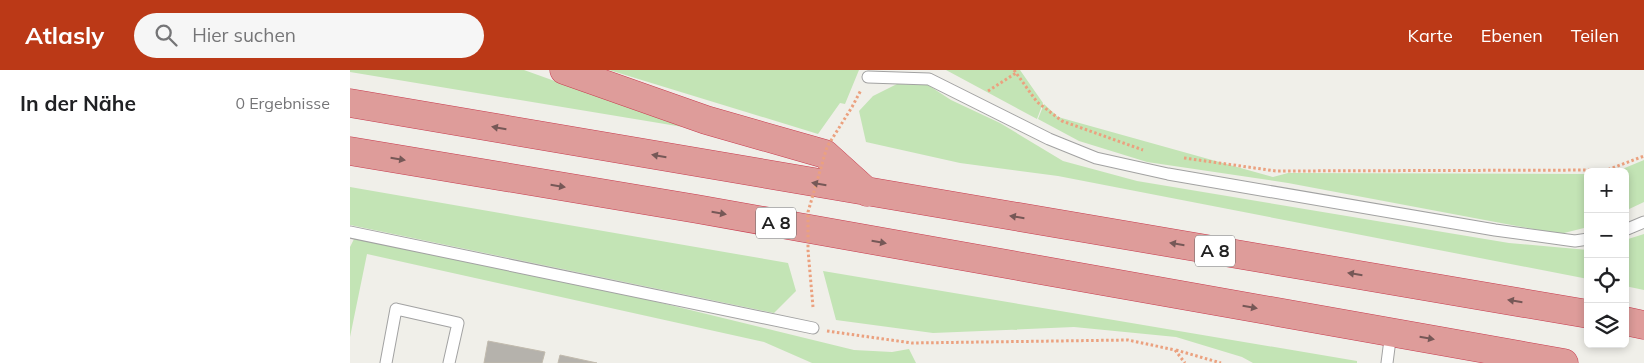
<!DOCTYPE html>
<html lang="de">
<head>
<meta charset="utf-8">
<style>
	:root { --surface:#fff; --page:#f6f6f6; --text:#202124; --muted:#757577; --line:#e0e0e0; --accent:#bb3917 }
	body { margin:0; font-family:Mulish,sans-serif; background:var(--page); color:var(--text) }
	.controls { position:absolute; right:15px; bottom:15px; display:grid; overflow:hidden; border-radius:8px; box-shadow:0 2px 8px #0003 }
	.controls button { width:45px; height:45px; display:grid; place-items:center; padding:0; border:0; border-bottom:1px solid var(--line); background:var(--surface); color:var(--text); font:25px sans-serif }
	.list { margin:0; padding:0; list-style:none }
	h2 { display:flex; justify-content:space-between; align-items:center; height:65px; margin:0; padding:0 20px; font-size:21px }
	h2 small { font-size:16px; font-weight:400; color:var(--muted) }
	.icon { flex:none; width:28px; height:28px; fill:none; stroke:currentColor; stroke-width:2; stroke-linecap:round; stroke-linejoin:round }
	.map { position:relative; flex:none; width:1294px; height:293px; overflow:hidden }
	header { display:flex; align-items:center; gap:30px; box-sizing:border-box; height:70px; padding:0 25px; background:var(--accent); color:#fff }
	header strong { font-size:24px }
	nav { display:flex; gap:28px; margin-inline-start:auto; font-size:18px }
	.search { width:350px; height:45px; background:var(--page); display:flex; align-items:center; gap:12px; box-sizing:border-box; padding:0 18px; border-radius:28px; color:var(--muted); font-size:19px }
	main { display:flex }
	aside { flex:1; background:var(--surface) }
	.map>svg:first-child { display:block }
	.grass { fill:#c3e4b5 }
	.building { fill:#b5b2ac; stroke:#c1baad }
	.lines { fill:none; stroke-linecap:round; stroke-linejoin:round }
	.service-casing { stroke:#a2a2a2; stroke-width:13 }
	.motorway-casing { stroke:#c83c4f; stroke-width:29 }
	.path { stroke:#eba17f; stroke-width:3; stroke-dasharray:2.5 2.5; stroke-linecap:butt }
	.service { stroke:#fff; stroke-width:11 }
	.motorway { stroke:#de9c9a; stroke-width:28 }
	.path-bridge { stroke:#eba17f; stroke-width:3; stroke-dasharray:2.5 2.5; stroke-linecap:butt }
	.oneway { fill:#765857 }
	.labels { text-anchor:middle; stroke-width:4.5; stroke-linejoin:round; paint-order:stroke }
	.shield { fill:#fff; stroke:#646464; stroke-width:1 }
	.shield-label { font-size:18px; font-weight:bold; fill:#212121 }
</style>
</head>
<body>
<header>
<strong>Atlasly</strong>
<div class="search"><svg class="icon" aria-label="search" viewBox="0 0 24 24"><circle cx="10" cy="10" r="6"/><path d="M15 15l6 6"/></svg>Hier suchen</div>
<nav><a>Karte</a><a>Ebenen</a><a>Teilen</a></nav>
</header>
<main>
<aside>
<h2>In der Nähe<small>0 Ergebnisse</small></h2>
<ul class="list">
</ul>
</aside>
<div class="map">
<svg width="1294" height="293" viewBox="0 0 1294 293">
	<rect width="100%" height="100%" fill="#f0efe9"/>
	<path class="grass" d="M0,0H174L333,57L0,2Z
		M259,0H509L495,34L490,33L468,64Z
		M596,0H670L693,33L687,49Z
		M547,14L578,15L601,30L650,53L713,91L787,111L1159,173L1238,180V209L708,106L610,93L516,72L509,41L523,26Z
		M694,34L708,47L923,107L938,103L1238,104V157L1210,164L938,113L797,92L729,71L688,49Z
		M1294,90V132L1275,141V102H1265Z
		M0,117L438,193L446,221L424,243L0,155Z
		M1294,164V220L1275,216V170Z
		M5,167L291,228L504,280L542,282L559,279L566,293H462L414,272L17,184L0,267V177Z
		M473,201L1007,291V293H903L892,287L826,267L724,257L583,263L486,250Z"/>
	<path class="building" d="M138,271L195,282L192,293H134Z
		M210,285L247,293H208Z"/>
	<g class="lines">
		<g class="service-casing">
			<path id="service" d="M518,7L579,9L699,69L746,88L818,104L1145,160L1225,171L1238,169
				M1275,160L1294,152
				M0,162L463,258
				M36,293L46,239L108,253L99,293
				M1037,293L1041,262"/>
		</g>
		<g class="motorway-casing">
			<path id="motorway" d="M214,0L356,50L475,84L517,122
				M0,33L1238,244
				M0,81L347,139L1214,293
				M1275,251L1294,255"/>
		</g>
		<path class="path" d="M664,0L687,32L712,51L793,80
			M638,21L666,3
			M502,37L511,20
			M834,88L926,101L1257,100L1294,86
			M477,261L562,273L778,270L825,280L835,293
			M826,280L871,293"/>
		<use href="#service" class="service"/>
		<use href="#motorway" class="motorway"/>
		<path class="path-bridge" d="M463,237L458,180V142L477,77L502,37"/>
	</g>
	<defs><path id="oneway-solid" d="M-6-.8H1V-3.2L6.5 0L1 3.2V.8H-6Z" transform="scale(1.25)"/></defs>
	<g class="oneway">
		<use href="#oneway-solid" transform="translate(149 58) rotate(-170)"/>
		<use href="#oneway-solid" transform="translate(309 86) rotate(-170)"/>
		<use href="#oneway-solid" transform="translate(48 89) rotate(9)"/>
		<use href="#oneway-solid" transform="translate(469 114) rotate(-170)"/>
		<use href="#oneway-solid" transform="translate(208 116) rotate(9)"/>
		<use href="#oneway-solid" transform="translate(369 143) rotate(10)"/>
		<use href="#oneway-solid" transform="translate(667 147) rotate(-171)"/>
		<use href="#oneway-solid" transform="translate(529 172) rotate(10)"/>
		<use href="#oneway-solid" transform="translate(827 174) rotate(-171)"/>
		<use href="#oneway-solid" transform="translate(1005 204) rotate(-171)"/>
		<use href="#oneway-solid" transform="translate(1165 231) rotate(-171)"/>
		<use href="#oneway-solid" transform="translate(900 237) rotate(10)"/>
		<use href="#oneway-solid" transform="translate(1077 268) rotate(10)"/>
	</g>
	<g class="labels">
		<g class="shield">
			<rect x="406" y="137.5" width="40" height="31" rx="4"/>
			<rect x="845" y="165.5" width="40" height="31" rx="4"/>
		</g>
		<g class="shield-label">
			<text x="426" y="159">A 8</text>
			<text x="865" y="187">A 8</text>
		</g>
	</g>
</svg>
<div class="controls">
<button>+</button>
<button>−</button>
<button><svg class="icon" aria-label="locate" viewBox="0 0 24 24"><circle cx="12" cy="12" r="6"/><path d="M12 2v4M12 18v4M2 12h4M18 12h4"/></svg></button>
<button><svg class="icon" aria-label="layers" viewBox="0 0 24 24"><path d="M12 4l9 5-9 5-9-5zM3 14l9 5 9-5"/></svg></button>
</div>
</div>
</main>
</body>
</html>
